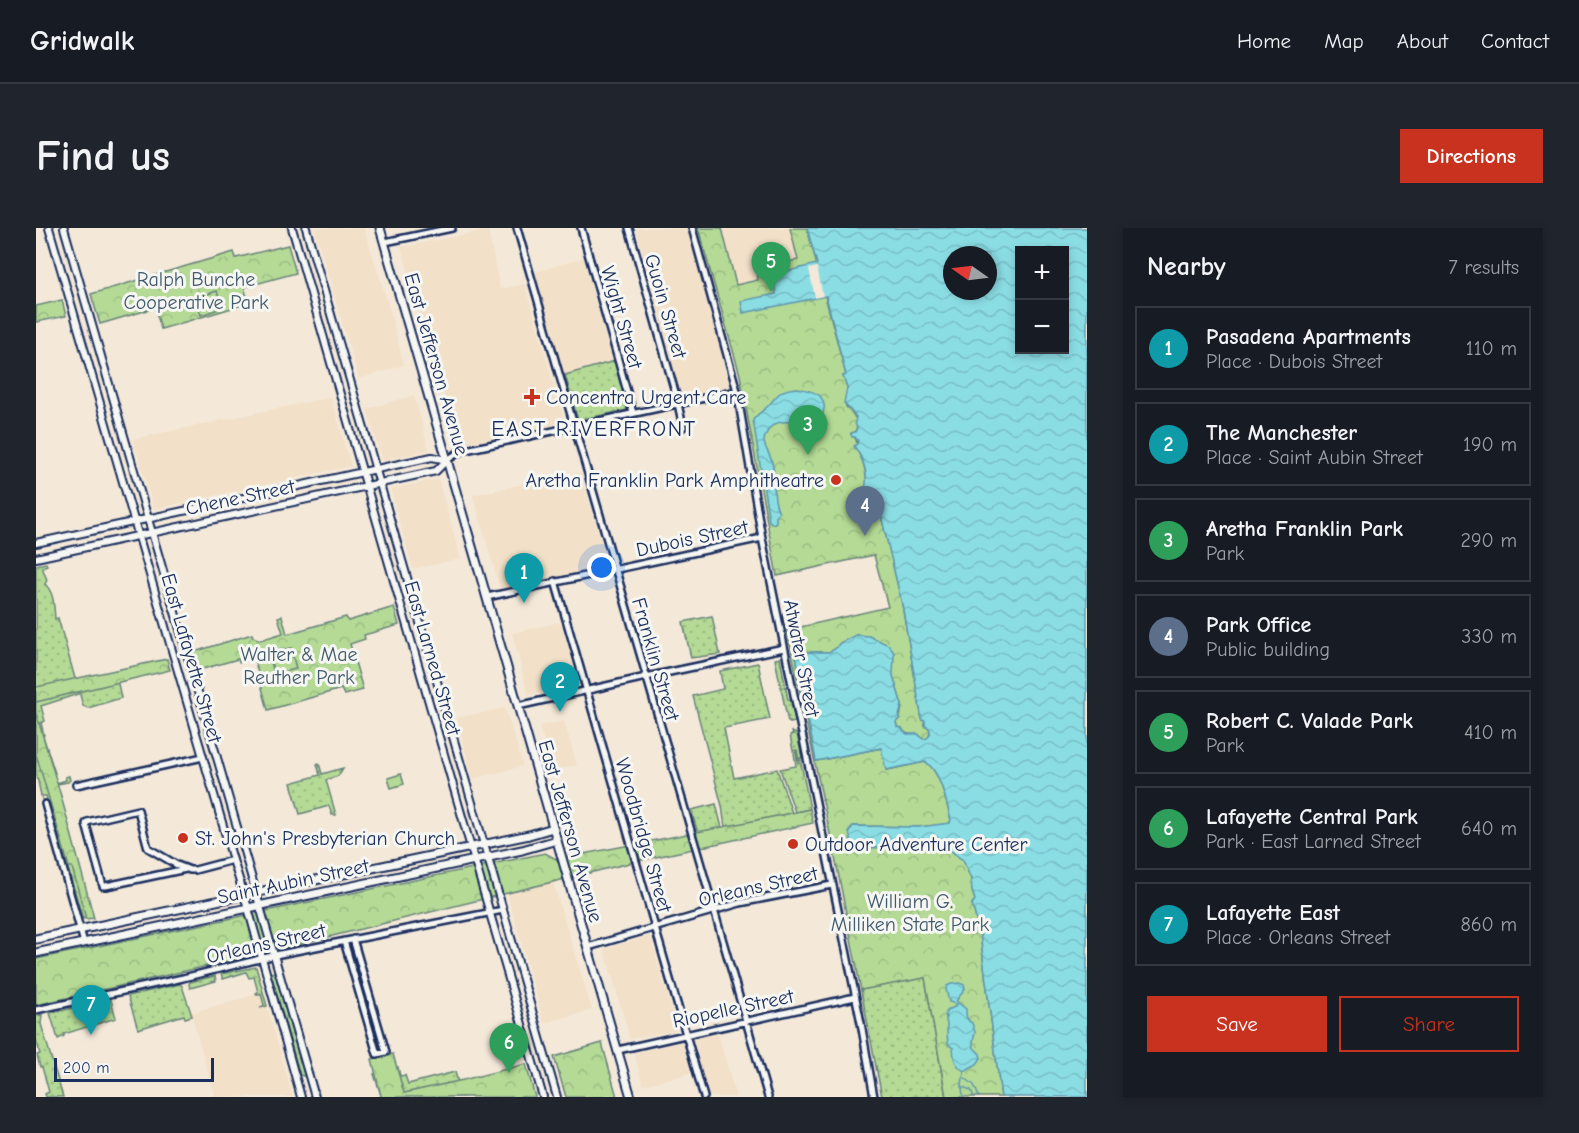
<!DOCTYPE html>
<html lang="en">
<head>
<meta charset="utf-8">
<style>
	:root { --surface:#171b24; --page:#20242c; --text:#f1f3f6; --muted:#9ea1a6; --line:#363941; --accent:#c8321e }
	body { margin:0; font-family:"Comic Neue",sans-serif; background:var(--page); color:var(--text) }
	.controls { position:absolute; right:18px; top:18px; display:grid; overflow:hidden; border-radius:0px; box-shadow:0 3px 9px #0003 }
	.controls button { width:54px; height:54px; display:grid; place-items:center; padding:0; border:0; border-bottom:2px solid var(--line); background:var(--surface); color:var(--text); font:30px sans-serif }
	.compass { position:absolute; left:907px; top:18px; width:54px; height:54px; border-radius:50%; background:var(--surface); box-shadow:0 3px 9px #0003; rotate:284deg }
	.scale { position:absolute; left:18px; bottom:15px; width:160px; box-sizing:border-box; padding-left:6px; border:3px solid #1b2f5e; border-top:0; font-size:16px; line-height:21px; white-space:nowrap; color:#1b2f5e; -webkit-text-stroke:4px #f6f6f2; paint-order:stroke }
	.you { position:absolute; left:566px; top:340px; width:21px; height:21px; margin:-15px; border:4px solid #fff; border-radius:50%; background:#1a73e8; box-shadow:0 0 0 9px #1a73e833 }
	.badge { display:grid; place-items:center; width:39px; height:39px; border-radius:50%; background:var(--accent); color:#fff; font-size:20px; font-weight:700 }
	.pin { position:absolute; translate:-50% -50px; filter:drop-shadow(0 2px 3px #0008) }
	.pin::after { content:''; position:absolute; top:32px; width:21px; height:18px; background:inherit; clip-path:polygon(0 0,100% 0,50% 100%) }
	.list { margin:0; padding:0; list-style:none }
	h2 { display:flex; justify-content:space-between; align-items:center; height:78px; margin:0; padding:0 24px; font-size:26px }
	h2 small { font-size:20px; font-weight:400; color:var(--muted) }
	.list li { display:grid; grid-template-columns:39px 1fr auto; gap:18px; align-items:center; box-sizing:border-box; height:84px; margin:0 12px 12px; padding:0 12px; border:2px solid var(--line); border-radius:0px }
	.list b { display:block; font-size:22px; white-space:nowrap }
	.list p { margin:0; font-size:20px; white-space:nowrap; color:var(--muted) }
	.list em { font-size:20px; font-style:normal; color:var(--muted) }
	.actions { display:flex; gap:12px; padding:18px 24px }
	.actions a { flex:1; padding:14px 0; border:2px solid var(--accent); border-radius:0px; text-align:center; font-size:21px; color:var(--accent) }
	.actions .main { background:var(--accent); color:#fff }
	.map { position:relative; flex:none; width:1051px; height:869px; overflow:hidden; border-radius:0px }
	header { display:flex; align-items:center; gap:36px; box-sizing:border-box; height:84px; padding:0 30px; background:var(--surface); border-bottom:2px solid var(--line) }
	header strong { font-size:28px }
	nav { display:flex; gap:33px; margin-inline-start:auto; font-size:21px }
	.intro { display:flex; align-items:center; justify-content:space-between; box-sizing:border-box; height:144px; padding:0 36px }
	h1 { margin:0; font-size:42px }
	.button { padding:15px 27px; border-radius:0px; background:var(--accent); color:#fff; font-size:21px; font-weight:700 }
	main { display:flex; gap:36px; padding:0 36px }
	aside { flex:1; background:var(--surface); border-radius:0px; box-shadow:0 3px 9px #0003 }
	.map>svg:first-child { display:block }
	.built { fill:#f2e0c8 }
	.grass { fill:url(#grass-dots); stroke:#68847a; stroke-width:1.5 }
	.park { fill:url(#park-crowns); stroke:#68847a; stroke-width:1.5 }
	.pitch { fill:#b4da95; stroke:#68847a; stroke-width:1.5 }
	.water { fill:url(#water-waves); stroke:#5e97ae; stroke-width:1.5; fill-rule:evenodd }
	.pier { fill:#f4e9d9 }
	.lines { fill:none; stroke-linecap:round; stroke-linejoin:round }
	.stream { stroke:#5e97ae; stroke-width:1.5 }
	.minor-casing { stroke:#1b2f5e; stroke-width:10 }
	.tertiary-casing { stroke:#1b2f5e; stroke-width:10 }
	.secondary-casing { stroke:#1b2f5e; stroke-width:11 }
	.minor { stroke:#f6f6f2; stroke-width:5 }
	.tertiary { stroke:#f6f6f2; stroke-width:6 }
	.secondary { stroke:#f6f6f2; stroke-width:7 }
	.poi-dot { fill:#c8321e; stroke:#f6f6f2; stroke-width:2 }
	.labels { text-anchor:middle; stroke-width:6; stroke-linejoin:round; paint-order:stroke }
	.park-label { font-size:20px; fill:#415a6c; stroke:#f6f6f2 }
	.street-label { font-size:20px; fill:#1b2f5e; stroke:#f6f6f2 }
	.poi-label { font-size:20px; fill:#1b2f5e; stroke:#f6f6f2; text-anchor:start }
	.quarter-label { font-size:22px; letter-spacing:1.5px; fill:#1b2f5e; stroke:#f6f6f2 }
</style>
</head>
<body>
<header>
<strong>Gridwalk</strong>
<nav><a>Home</a><a>Map</a><a>About</a><a>Contact</a></nav>
</header>
<div class="intro"><h1>Find us</h1><a class="button">Directions</a></div>
<main>
<div class="map">
<svg width="1051" height="869" viewBox="0 0 1051 869">
	<defs>
		<pattern id="grass-dots" width="8" height="8" patternUnits="userSpaceOnUse" patternTransform="scale(1.5)"><rect width="8" height="8" fill="#b4da95"/><path d="M2 2h.1M6 6h.1" fill="none" stroke="#9abb83" stroke-width="1.8" stroke-linecap="round"/></pattern>
		<pattern id="park-crowns" width="20" height="18" patternUnits="userSpaceOnUse" patternTransform="scale(1.5)"><rect width="20" height="18" fill="#b4da95"/><path d="M2 6a3 3 0 1 1 6 0M12 15a3 3 0 1 1 6 0" fill="none" stroke="#9abb83"/></pattern>
		<pattern id="water-waves" width="16" height="10" patternUnits="userSpaceOnUse" patternTransform="scale(1.5)"><rect width="16" height="10" fill="#8bdde4"/><path d="M0 5q4-4 8 0t8 0" fill="none" stroke="#77bec6"/></pattern>
	</defs>
	<rect width="100%" height="100%" fill="#f4e9d9"/>
	<filter id="ink" filterUnits="userSpaceOnUse"><feTurbulence type="fractalNoise" baseFrequency=".0167" numOctaves="2"/><feDisplacementMap in="SourceGraphic" scale="12" xChannelSelector="R" yChannelSelector="G"/><feConvolveMatrix kernelMatrix="1 2 1 2 8 2 1 2 1" color-interpolation-filters="sRGB"/></filter>
	<g filter="url(#ink)">
		<path class="built" d="M278,0H328L355,86L368,137L323,151Z
			M600,0H651L694,159L646,169Z
			M661,0H754L762,32L720,40L722,52L679,61Z
			M452,2L464,61L489,56L529,194L423,217L365,19Z
			M547,30L577,134L542,192L499,44Z
			M378,167L393,222L346,233L331,181Z
			M295,169L315,238L118,281L97,211Z
			M544,244L572,337L464,361L437,267Z
			M402,251L425,331L377,341L354,261Z
			M524,394L543,456L492,467L476,405Z
			M469,480L487,538L437,551L420,490Z
			M528,493L541,537L517,542L503,498Z
			M517,654L556,782L508,795L471,665Z
			M614,708L642,802L594,811L568,721Z
			M227,764L257,869H179L155,785Z
			M682,806L700,869H674L660,821L658,811Z
			M646,814L655,845L607,857L598,825Z"/>
		<path class="grass" d="M579,133L591,182L542,192L529,147Z
			M10,335L11,337L6,339L11,352L9,356C18,364 18,378 19,391L22,390L40,454L0,463V337Z
			M676,388L684,426L655,430L647,394Z
			M744,430L752,472H755L759,494L754,495V494H752L739,431Z
			M722,435L734,491L688,500L698,550L741,541L756,585L689,599L686,578L657,468L687,461L684,443Z
			M81,451L85,470L52,480L47,478L42,459Z
			M41,460L42,466L5,478L9,493L5,495L8,507L7,508L19,545H17L21,555L30,552L29,549L33,548L34,552L32,554L16,557L0,499V466Z
			M0,504L35,623L52,690L47,691L10,568H6V572L0,544Z
			M756,504L761,506L766,530H764L765,533H763L761,522L757,523L754,507L757,506Z
			M760,524L762,535H765L774,581L759,584L744,541L760,538L758,525Z
			M283,535L286,546L307,540L302,548L290,552L300,587H296L293,578L264,586L255,555L284,547L281,536Z
			M680,576L686,600L662,605L655,582Z
			M220,739L231,778L224,780L228,777L225,766H220V765L222,764L218,749L213,750L210,744L187,751L185,746Z
			M237,744L239,745L268,846L267,848L264,847L235,746Z
			M179,748L180,753L154,760L153,756L154,754Z
			M889,749L910,869H846L825,762Z
			M144,756L146,758L156,788L149,790L148,787L102,801L92,768Z
			M75,772L80,790L28,806V808L22,811L14,785Z
			M6,787L5,796L27,869H10L9,866L13,864L6,839H4L1,827L4,826L0,811V788Z
			M362,839L364,848L369,847L372,856L419,844L426,869L345,867L338,846Z"/>
		<path class="park" d="M662,0H686L700,57L722,52L720,40L762,32L754,0H771L810,147L807,148L811,160L810,179C818,186 828,199 815,206C824,214 819,214 822,224C824,228 827,233 828,238C831,248 829,258 836,266V269L833,270L844,283L854,324L866,376L886,491L889,494V498L893,501L894,505L892,510L887,511L882,506C876,507 868,507 866,500L861,499L860,494L864,490L866,477L857,448L820,407L804,415L799,421L793,424H771L760,428L780,533L846,520L851,542L889,534C904,541 911,577 915,592L913,596L883,599L817,598L813,604L888,619L906,621L910,620C917,623 921,628 927,632L935,651L936,663L939,672L936,676L944,706L965,869H910L889,750L825,762L802,644L751,402L852,379L838,327L741,348L704,147Z
			M252,17L260,45L208,59L213,75L125,101L119,80L64,96L55,66L198,24L200,30Z
			M26,72L30,88L0,94V78Z
			M358,379L363,397L328,407L329,411L314,416L327,462L308,467L305,461L232,482L218,430L203,434L202,431L163,442L158,424L216,406L217,409L224,412L247,405L242,389L246,388L251,406L310,389L312,393Z
			M131,431L134,442L0,474V459Z
			M0,485L25,568L58,690L50,691L36,639H33L0,526Z
			M774,581L777,595L606,632L215,728L0,777V731L509,625L520,631C605,615 690,599 774,581Z
			M566,815L581,869H530L518,829Z
			M357,826L368,865L427,852L490,836L499,869H343L345,868L336,831Z"/>
		<path class="pitch" d="M181,63L186,80L165,87L159,70Z
			M255,420L260,441L238,446L233,425Z
			M365,546L368,556L355,560L352,550Z"/>
		<path class="water" d="M771,0H1051V869H965L944,706L936,676L939,672L936,663L935,651L927,632C920,628 917,623 910,620L906,621L888,619L822,620L816,619L813,604L817,598L883,599L914,595L915,592C911,577 904,541 889,534L850,542L845,520L780,533L760,428L771,424H793L799,421L804,415L820,407L833,408L853,417L858,425L857,448L866,477L863,488L864,490L860,494L861,499L866,500L867,503L871,506H882L887,511C893,511 896,506 893,500L889,498V493L886,492L866,376L844,283L836,277L831,270L836,269C837,262 832,265 829,261C833,246 827,230 818,218L821,216L822,213L819,209H816L815,205L819,204L821,200L819,195L820,189L808,175L811,160L807,148L810,147L790,68L707,85L705,73L740,66L739,60L736,58L737,53L736,47L781,36ZM984,22H1028V122H984ZM916,27H952V63H916Z
			M762,160C769,162 779,163 784,168C787,172 789,176 788,181C785,209 747,182 733,201C731,204 728,210 728,214C729,220 733,225 735,231C742,251 734,266 743,285L740,288V294L737,296L733,293L717,192C721,186 727,183 732,178C743,166 743,161 762,160Z
			M924,755L928,757L929,761L920,773L930,781C930,788 930,792 936,795L939,804L937,814L938,820L944,826L945,830L941,836L928,843C918,836 918,831 917,820L913,817L912,814C911,809 911,804 911,799C911,789 904,783 919,779L920,776L913,774L910,761L911,758L915,756Z"/>
		<path class="pier" d="M781,39L787,68L779,70L773,41Z"/>
		<g class="lines">
			<path class="stream" d="M929,850L938,857L943,869
				M926,859L935,862L938,869
				M928,869C924,860 927,852 928,843"/>
			<g class="minor-casing">
				<path id="minor" d="M481,0L732,869
					M545,0L597,185
					M593,0L641,171L647,199
					M656,0L701,163L726,310L825,795L838,869
					M349,14L416,0
					M411,232L425,223L701,163
					M519,353L668,869
					M451,369L726,310
					M482,478L610,449L748,420
					M40,557L167,529
					M9,576L48,715
					M150,641L70,658H67L50,596L51,594L102,582L112,620L141,637L154,642H159L197,632
					M308,713L341,826L350,824L317,711
					M552,719L704,675L796,657
					M0,782L147,750L244,726L467,682
					M582,822L819,769"/>
			</g>
			<g class="tertiary-casing">
				<path id="tertiary" d="M13,0L197,632L212,680L265,869
					M28,0L279,869
					M256,0L507,869
					M270,0L521,869
					M0,315L396,229L411,232
					M0,330L400,243L411,232"/>
			</g>
			<g class="secondary-casing">
				<path id="secondary" d="M344,0L595,869
					M0,711L493,607L517,600
					M0,725L486,622L521,612"/>
			</g>
			<use href="#minor" class="minor"/>
			<use href="#tertiary" class="tertiary"/>
			<use href="#secondary" class="secondary"/>
		</g>
	</g>
	<g class="poi-dot">
		<path d="M493 160h6v6h6v6h-6v6h-6v-6h-6v-6h6z"/>
		<circle cx="800" cy="252" r="6"/>
		<circle cx="147" cy="610" r="6"/>
		<circle cx="757" cy="616" r="6"/>
	</g>
	<g class="labels">
		<g class="park-label">
			<text x="160" y="58">Ralph Bunche<tspan x="160" dy="23">Cooperative Park</tspan></text>
			<text x="263" y="433">Walter &amp; Mae<tspan x="263" dy="23">Reuther Park</tspan></text>
			<text x="874" y="680">William G.<tspan x="874" dy="23">Milliken State Park</tspan></text>
		</g>
		<g class="street-label">
			<text transform="translate(630 78) rotate(74)" y="7">Guoin Street</text>
			<text transform="translate(586 89) rotate(74)" y="7">Wight Street</text>
			<text transform="translate(401 136) rotate(74)" y="7">East Jefferson Avenue</text>
			<text transform="translate(204 269) rotate(-12)" y="7">Chene Street</text>
			<text transform="translate(656 310) rotate(-12)" y="7">Dubois Street</text>
			<text transform="translate(156 430) rotate(74)" y="7">East Lafayette Street</text>
			<text transform="translate(397 430) rotate(74)" y="7">East Larned Street</text>
			<text transform="translate(766 430) rotate(79)" y="7">Atwater Street</text>
			<text transform="translate(620 431) rotate(74)" y="7">Franklin Street</text>
			<text transform="translate(535 603) rotate(74)" y="7">East Jefferson Avenue</text>
			<text transform="translate(608 607) rotate(74)" y="7">Woodbridge Street</text>
			<text transform="translate(257 653) rotate(-12)" y="7">Saint Aubin Street</text>
			<text transform="translate(722 658) rotate(-13)" y="7">Orleans Street</text>
			<text transform="translate(230 715) rotate(-13)" y="7">Orleans Street</text>
			<text transform="translate(697 780) rotate(-12)" y="7">Riopelle Street</text>
		</g>
		<g class="poi-label">
			<text x="510" y="176">Concentra Urgent Care</text>
			<text x="788" y="259" text-anchor="end">Aretha Franklin Park Amphitheatre</text>
			<text x="159" y="617">St. John's Presbyterian Church</text>
			<text x="769" y="623">Outdoor Adventure Center</text>
		</g>
		<g class="quarter-label">
			<text x="558" y="208">EAST RIVERFRONT</text>
		</g>
	</g>
</svg>
<div class="controls">
<button>+</button>
<button>−</button>
</div>
<svg class="compass" viewBox="-18 -18 36 36"><path d="M0-13l5 13h-10z" fill="#e53935"/><path d="M0 13l5-13h-10z" fill="#9ea1a6"/></svg>
<div class="scale">200 m</div>
<div class="you"></div>
<div class="pin badge" style="left:488px;top:375px;background:#0f9aa8">1</div>
<div class="pin badge" style="left:524px;top:484px;background:#0f9aa8">2</div>
<div class="pin badge" style="left:772px;top:227px;background:#2e9e5b">3</div>
<div class="pin badge" style="left:829px;top:308px;background:#5c6f8a">4</div>
<div class="pin badge" style="left:735px;top:64px;background:#2e9e5b">5</div>
<div class="pin badge" style="left:473px;top:845px;background:#2e9e5b">6</div>
<div class="pin badge" style="left:55px;top:807px;background:#0f9aa8">7</div>
</div>
<aside>
<h2>Nearby<small>7 results</small></h2>
<ul class="list">
<li><span class="badge" style="background:#0f9aa8">1</span><div><b>Pasadena Apartments</b><p>Place · Dubois Street</p></div><em>110 m</em></li>
<li><span class="badge" style="background:#0f9aa8">2</span><div><b>The Manchester</b><p>Place · Saint Aubin Street</p></div><em>190 m</em></li>
<li><span class="badge" style="background:#2e9e5b">3</span><div><b>Aretha Franklin Park</b><p>Park</p></div><em>290 m</em></li>
<li><span class="badge" style="background:#5c6f8a">4</span><div><b>Park Office</b><p>Public building</p></div><em>330 m</em></li>
<li><span class="badge" style="background:#2e9e5b">5</span><div><b>Robert C. Valade Park</b><p>Park</p></div><em>410 m</em></li>
<li><span class="badge" style="background:#2e9e5b">6</span><div><b>Lafayette Central Park</b><p>Park · East Larned Street</p></div><em>640 m</em></li>
<li><span class="badge" style="background:#0f9aa8">7</span><div><b>Lafayette East</b><p>Place · Orleans Street</p></div><em>860 m</em></li>
</ul>
<div class="actions"><a class="main">Save</a><a>Share</a></div>
</aside>
</main>
</body>
</html>
